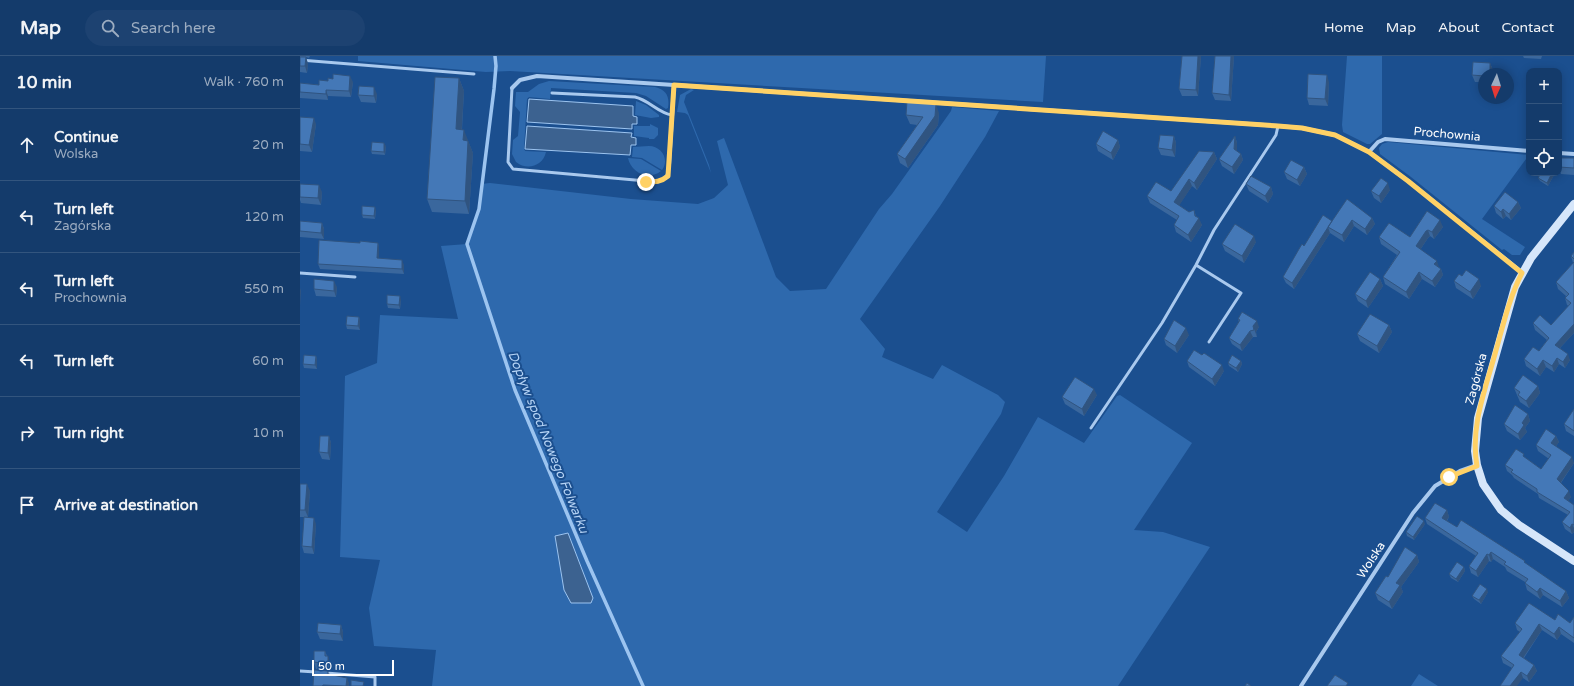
<!DOCTYPE html>
<html lang="en">
<head>
<meta charset="utf-8">
<style>
	:root { --surface:#143b6b; --page:#1d4271; --text:#f1f3f6; --muted:#9dadc1; --line:#33557e }
	body { margin:0; font-family:"Varela Round",sans-serif; background:var(--page); color:var(--text) }
	.controls { position:absolute; right:12px; top:12px; display:grid; overflow:hidden; border-radius:8px; box-shadow:0 2px 10px #0003 }
	.controls button { width:36px; height:36px; display:grid; place-items:center; padding:0; border:0; border-bottom:1px solid var(--line); background:var(--surface); color:var(--text); font:20px sans-serif }
	.compass { position:absolute; left:1178px; top:12px; width:36px; height:36px; border-radius:50%; background:var(--surface); box-shadow:0 2px 10px #0003; rotate:184deg }
	.scale { position:absolute; left:12px; bottom:10px; width:82px; box-sizing:border-box; padding-left:4px; border:2px solid #fff; border-top:0; font-size:11px; line-height:14px; white-space:nowrap; color:#fff; -webkit-text-stroke:3px #1b4f8f; paint-order:stroke }
	.stop { position:absolute; width:12px; height:12px; margin:-9px; border:3px solid #ffd166; border-radius:50%; background:#fff }
	.stop.end { background:#ffd166; border-color:#fff; box-shadow:0 1px 4px #0008 }
	.list { margin:0; padding:0; list-style:none }
	h2 { display:flex; justify-content:space-between; align-items:center; height:52px; margin:0; padding:0 16px; font-size:17px }
	h2 small { font-size:13px; font-weight:400; color:var(--muted) }
	.list li { display:grid; grid-template-columns:26px 1fr auto; gap:12px; align-items:center; box-sizing:border-box; height:72px; padding:0 16px; border-top:1px solid var(--line) }
	.list b { display:block; font-size:15px; white-space:nowrap }
	.list p { margin:0; font-size:13px; white-space:nowrap; color:var(--muted) }
	.list em { font-size:13px; font-style:normal; color:var(--muted) }
	.icon { flex:none; width:22px; height:22px; fill:none; stroke:currentColor; stroke-width:2; stroke-linecap:round; stroke-linejoin:round }
	.map { position:relative; flex:none; width:1274px; height:630px; overflow:hidden }
	header { display:flex; align-items:center; gap:24px; box-sizing:border-box; height:56px; padding:0 20px; background:var(--surface); border-bottom:1px solid var(--line) }
	header strong { font-size:19px }
	nav { display:flex; gap:22px; margin-inline-start:auto; font-size:14px }
	.search { width:280px; height:36px; background:var(--page); display:flex; align-items:center; gap:10px; box-sizing:border-box; padding:0 14px; border-radius:22px; color:var(--muted); font-size:15px }
	main { display:flex }
	aside { flex:1; background:var(--surface) }
	.map>svg:first-child { display:block }
	.green { fill:#2e69ad }
	.water { fill:#3c6290; stroke:#9cc4f0 }
	.lines { fill:none; stroke-linecap:round; stroke-linejoin:round }
	.stream { stroke:#9cc4f0; stroke-width:3.5 }
	.lane { stroke:#a9c9ee; stroke-width:3 }
	.street { stroke:#a9c9ee; stroke-width:4 }
	.secondary { stroke:#d6e6fa; stroke-width:8 }
	.wall { fill:#3a679d }
	.shaded-wall { fill:#305480 }
	.building { fill:#4478b7; stroke:#305480 }
	.route { stroke:#ffd166; stroke-width:5 }
	.labels { text-anchor:middle; stroke-width:4; stroke-linejoin:round; paint-order:stroke }
	.street-label { font-size:12px; fill:#fff; stroke:#1b4f8f }
	.water-label { font-size:13px; font-style:italic; fill:#b5d3f5; stroke:#1b4f8f }
</style>
</head>
<body>
<header>
<strong>Map</strong>
<div class="search"><svg class="icon" aria-label="search" viewBox="0 0 24 24"><circle cx="10" cy="10" r="6"/><path d="M15 15l6 6"/></svg>Search here</div>
<nav><a>Home</a><a>Map</a><a>About</a><a>Contact</a></nav>
</header>
<main>
<aside>
<h2>10 min<small>Walk · 760 m</small></h2>
<ul class="list">
<li><svg class="icon" aria-label="ahead" viewBox="0 0 24 24"><path d="M12 20V5M6 11l6-6 6 6"/></svg><div><b>Continue</b><p>Wolska</p></div><em>20 m</em></li>
<li><svg class="icon" aria-label="left" viewBox="0 0 24 24"><path d="M17 20v-9H6M10 6l-5 5 5 5"/></svg><div><b>Turn left</b><p>Zagórska</p></div><em>120 m</em></li>
<li><svg class="icon" aria-label="left" viewBox="0 0 24 24"><path d="M17 20v-9H6M10 6l-5 5 5 5"/></svg><div><b>Turn left</b><p>Prochownia</p></div><em>550 m</em></li>
<li><svg class="icon" aria-label="left" viewBox="0 0 24 24"><path d="M17 20v-9H6M10 6l-5 5 5 5"/></svg><div><b>Turn left</b></div><em>60 m</em></li>
<li><svg class="icon" aria-label="right" viewBox="0 0 24 24"><path d="M7 20v-9h11M14 6l5 5-5 5"/></svg><div><b>Turn right</b></div><em>10 m</em></li>
<li><svg class="icon" aria-label="arrive" viewBox="0 0 24 24"><path d="M6 21V4h12l-3 4 3 4H6"/></svg><div><b>Arrive at destination</b></div></li>
</ul>
</aside>
<div class="map">
<svg width="1274" height="630" viewBox="0 0 1274 630">
	<rect width="100%" height="100%" fill="#1b4f8f"/>
	<path class="green" d="M58,0H746L743,46L210,15L186,16L58,5Z
		M1047,0H1082V78L1070,88H1067L1043,76L1042,69Z
		M249,25L355,31C366,34 370,40 368,52L366,53L346,40L336,37L251,32L250,43L229,41L227,43L224,92L225,95L246,96C243,110 227,115 216,106L212,98L213,84L218,80L220,56L215,50L216,36H228L239,28Z
		M391,33L394,34L386,39L384,46L409,109L411,117L388,59L385,57L377,56L380,39Z
		M336,45L346,49L359,59V61L351,62L335,59Z
		M652,51L699,55L685,81L640,150L560,263L585,293L582,301L633,323L642,309L698,339L705,346L701,358L637,456L667,476L704,420L738,361L784,387L817,340L820,339L892,387L834,474L863,476L910,491L818,630H132L136,594L74,590L69,552L80,504L40,501L45,320L77,307L80,259L158,263L141,190L167,188L179,153L181,128L190,127L331,143L398,148L414,142L428,129L417,85L424,82L476,221L490,235L526,233L579,153L592,138L651,55Z
		M350,68L358,72V79L354,83H349V82L334,80V70H350Z
		M1088,86L1229,99L1182,163L1225,191L1220,199H1212L1204,193L1202,194L1111,121L1080,98L1079,92L1082,88Z
		M349,90C361,90 370,103 362,114L342,102L332,101L333,91Z
		M328,102L341,103L361,115C349,125 331,117 328,102Z
		M1119,618L1138,630H1111Z"/>
	<path class="water" d="M229,43L333,50V60L337,61V68H332V73L227,66Z
		M227,70L332,77L331,81L336,82V89H331L330,99L225,93Z
		M268,477L293,542L291,547H271L264,534L255,480Z"/>
	<g class="lines">
		<path class="stream" d="M195,0L196,10L194,33L179,153L167,188L215,334L287,505L343,630"/>
		<path class="lane" d="M0,4L174,18
			M212,32L208,106L213,113L357,126C367,123 368,119 369,109
			M252,37L335,41C349,44 358,57 372,59
			M896,209L941,237L909,286
			M0,217L55,221
			M791,372L862,267L896,209L914,174L976,79L978,70
			M0,615L16,616
			M26,617L75,621V630"/>
		<path class="street" d="M374,29L978,70L1002,72L1035,79L1069,96L1108,125L1223,217
			M212,32L220,24L237,20L374,29L369,109
			M1069,96L1078,86L1085,83L1229,95
			M1259,97L1274,98
			M1001,630L1113,457L1135,430L1160,415L1177,409"/>
		<path class="secondary" d="M1274,148L1231,202L1215,231L1178,362L1175,395L1177,409L1183,428L1201,454L1219,469L1274,505"/>
	</g>
	<path class="wall" d="M0,0H10L9,2L6,1L8,8L7,17L0,16Z
		M882,0H901L898,40H882L879,33Z
		M915,0H934L931,45L915,44L912,37Z
		M1223,0H1242L1241,3L1224,2Z
		M1190,7L1193,14L1184,18V26H1175L1172,19Z
		M159,22L164,35L162,74L168,85L173,97L169,158L132,156L127,143Z
		M53,26L51,41L28,40V44L0,42V27L19,29Z
		M1029,26L1028,50L1009,49L1007,42Z
		M77,38L76,47L61,46L58,39Z
		M639,57L638,69L608,112L600,107L597,98L617,69L610,68L606,59Z
		M0,61L16,68L12,96L0,95Z
		M874,80L876,87L875,101L861,99L858,92Z
		M935,80L937,87V95L941,98L943,104L934,118L922,110L919,103Z
		M818,84L820,91L813,104L798,95L796,88Z
		M86,90L85,99L72,98L71,95Z
		M914,96L917,103L897,134L892,130L879,149L889,156L894,154L896,160L902,169L891,186L876,176L874,169L877,164L850,147L847,140L871,135Z
		M1274,102V119L1261,118L1259,111Z
		M1004,111L1007,118L1000,130L987,123L984,116Z
		M1254,119L1248,130L1240,125L1238,122Z
		M0,128L22,136L21,149L1,147L0,144Z
		M946,128L971,131L973,138L968,147L949,135Z
		M1090,134L1081,147L1074,142L1071,135Z
		M1218,146L1221,152L1211,164L1206,160L1203,163L1196,157L1194,150Z
		M76,154L75,163L63,162L62,159Z
		M1127,155L1143,171L1134,183L1130,180L1128,182L1120,194L1141,213L1143,219L1135,231L1122,223L1109,243L1085,228L1083,221L1097,199L1081,188L1079,181H1110Z
		M1072,162L1075,168L1067,179L1054,170L1044,186L1030,177L994,233L986,227L983,221L1004,190L1032,165Z
		M0,165L22,167L24,173V183L0,181Z
		M956,186L944,207L925,195L922,188Z
		M60,187H78L79,191V203L104,209V218L20,213L18,208Z
		M1274,196V277L1260,292L1270,304L1265,312L1259,308L1254,316L1246,311L1240,320L1226,310L1224,303L1239,295L1247,284L1235,274L1233,267L1251,269L1269,250L1267,249L1265,242L1266,240L1258,233L1256,226L1273,207L1271,200Z
		M1162,220L1181,230L1173,243L1156,232L1154,225Z
		M1080,223L1083,230L1068,252L1058,245L1055,238Z
		M37,231L36,241L16,240L14,233Z
		M101,244L100,253L88,252L87,248Z
		M59,261L60,265V274L47,273L46,269Z
		M938,263L959,271L956,276L957,281H953L942,295L932,288L929,282L939,266Z
		M1089,269L1092,276L1079,297L1060,285L1057,278Z
		M889,279L877,297L866,289L864,283Z
		M16,300L17,304V313L4,312L3,308Z
		M887,305L924,315L915,330L889,311Z
		M941,305L942,308L938,316L929,310L928,307Z
		M1238,330L1240,337L1229,352L1220,346L1214,332Z
		M797,339L784,360L765,348L762,341Z
		M1274,353V380L1266,375L1264,368Z
		M1228,358L1230,365L1225,372L1227,376L1220,384L1207,375L1204,368Z
		M29,380L31,387L30,404L22,403L19,396Z
		M1256,380L1259,386L1256,390L1274,407L1261,427L1271,441L1268,445L1274,449V476L1272,478L1265,473L1262,466L1268,459L1239,442L1238,438L1214,422L1212,419L1207,415L1205,409L1226,402L1241,413L1249,403L1238,395L1236,389Z
		M0,428L10,435L8,461H0Z
		M1147,454L1149,461L1147,465L1157,471L1226,508L1266,535L1269,542L1262,551L1243,539L1240,543L1227,534L1225,527V526L1207,515L1205,511L1193,503L1191,506L1189,505L1178,521L1171,517L1169,510L1176,500L1127,468L1125,462Z
		M16,468L14,498L4,497L2,490Z
		M1125,468L1114,484L1107,480L1106,476Z
		M1117,499L1119,506L1101,531L1103,536L1092,553L1078,544L1075,537L1088,521Z
		M1164,511L1165,515L1158,526L1151,522L1149,518Z
		M1188,536L1181,548L1174,543L1172,540Z
		M1274,561V587L1261,578L1257,584L1242,574L1224,602L1234,609L1237,615L1229,626L1223,622L1212,612L1203,607L1201,600L1220,576L1217,574L1215,567L1255,564L1270,567Z
		M41,569L43,576V585L20,583L17,576Z
		M25,595L30,607V614L16,613L14,606Z"/>
	<path class="shaded-wall" d="M898,0H901L898,40L896,34Z
		M931,0H934L931,45L929,39Z
		M6,1L8,8L7,17L5,10Z
		M1190,7L1193,14L1192,18H1190Z
		M1027,19L1029,26L1028,50L1025,43Z
		M50,20L53,26L51,41L49,35Z
		M159,22L164,35L161,86L156,73Z
		M74,31L77,38L76,47L74,40Z
		M26,34L28,40V44L26,38Z
		M636,48L639,57L638,69L608,112L605,103Z
		M14,62L16,68L12,96L9,89Z
		M164,74L173,97L169,158L165,145L163,84Z
		M874,80L876,87L875,101L872,94Z
		M935,80L937,87V100L934,93Z
		M818,84L820,91L813,104L811,97Z
		M84,87L86,90L85,99L84,96Z
		M914,96L917,103L897,134L894,127Z
		M941,98L943,104L934,118L932,111Z
		M1004,111L1007,118L1000,130L997,124Z
		M1252,117H1253L1254,119L1248,130L1247,127Z
		M889,123L892,130L877,153L874,146Z
		M1088,127L1090,134L1081,147L1079,140Z
		M19,129L22,136L21,149L18,142Z
		M971,131L973,138L968,147L965,140Z
		M1218,146L1221,152L1211,164L1209,158Z
		M75,151L76,154L75,163L74,160Z
		M1203,153L1206,160L1203,163L1201,156Z
		M894,154L896,161L899,162L902,169L891,186L888,179L895,160Z
		M1072,162L1075,168L1067,179L1065,173Z
		M1052,164L1054,170L1044,186L1042,179Z
		M1140,164L1143,171L1134,183L1132,176Z
		M22,167L24,173V183L21,177Z
		M1028,171L1030,177L994,233L992,227Z
		M1128,174L1130,180L1128,182L1118,197L1116,190L1126,175Z
		M954,180L956,186L944,207L942,200Z
		M78,187L79,191V207L77,202Z
		M102,204L104,209V218L102,213Z
		M1137,205L1139,211L1134,208Z
		M1141,213L1143,219L1135,231L1132,225Z
		M1119,216L1122,223L1109,243L1106,236Z
		M1080,223L1083,230L1068,252L1066,245Z
		M1179,223L1181,230L1173,243L1170,236Z
		M34,225L37,231L36,241L34,235Z
		M0,232L1,235L0,250Z
		M100,240L101,244L100,253L99,249Z
		M59,261L60,265V274L58,270Z
		M957,265L959,271L956,276L957,281L953,270Z
		M1274,268V277L1257,295L1255,289Z
		M1089,269L1092,276L1079,297L1077,290Z
		M886,272L889,279L877,297L875,290Z
		M950,275L953,281L942,295L940,289Z
		M1268,298L1270,304L1265,312L1263,306Z
		M16,300L17,304V313L15,309Z
		M1257,302L1259,308L1254,316L1252,310Z
		M1243,304L1246,311L1240,320L1237,313Z
		M941,305L942,308L938,316L936,312Z
		M922,309L924,315L915,330L912,323Z
		M1238,330L1240,337L1229,352L1226,345Z
		M794,333L797,339L784,360L782,353Z
		M1228,358L1230,365L1225,372L1227,376L1220,384L1218,378L1222,367Z
		M29,380L31,387L30,404L28,397Z
		M1256,380L1259,386L1254,393L1251,387Z
		M1272,401L1274,407L1259,429L1257,423Z
		M7,428L10,435L8,461L5,454Z
		M1269,435L1271,441L1266,448L1264,442Z
		M1147,454L1149,461L1144,468L1142,462Z
		M14,462L16,468L14,498L12,491Z
		M1124,465L1125,468L1114,484L1113,481Z
		M1272,468L1274,472V476L1272,478L1270,472Z
		M1191,496L1193,503L1191,506L1189,499Z
		M1187,498L1189,505L1178,521L1176,515Z
		M1117,499L1119,506L1101,531L1103,536L1092,553L1089,546L1096,527Z
		M1164,511L1165,515L1158,526L1156,523Z
		M1240,532L1243,539L1240,543L1237,536Z
		M1187,533L1188,536L1181,548L1179,544Z
		M1266,535L1269,542L1262,551L1260,545Z
		M1239,568L1242,574L1221,605L1219,599Z
		M41,569L43,576V585L40,578Z
		M1259,571L1261,578L1257,584L1254,578Z
		M28,600L30,607V614L28,608Z
		M1234,609L1237,615L1229,626L1227,620Z
		M1221,616L1223,622L1217,630H1210Z
		M47,622L49,627V630H46Z"/>
	<path class="building" d="M882,0H898L896,34L879,33Z
		M915,0H931L929,39L912,37Z
		M0,1H6L5,10H0Z
		M1173,6L1190,7V18H1184V20L1172,19Z
		M33,18L50,20L49,35L26,34V38L0,36V27L19,29V24L28,25V22L33,23Z
		M1008,18L1027,19L1025,43L1007,42Z
		M135,21L159,22L156,73L164,74L163,84L168,85L165,145L127,143Z
		M59,30L74,31V40L58,39Z
		M607,45L636,48L635,60L605,103L597,98L623,61L606,59Z
		M0,61L14,62L9,89L0,88Z
		M803,75L818,84L811,97L796,88Z
		M860,79L874,80L872,94L858,92Z
		M935,80L934,93L941,98L932,111L919,103Z
		M72,86L84,87V96L71,95Z
		M899,95L914,96L894,127L889,123L874,146L889,156L894,154L895,160L899,162L888,179L874,169L879,160L847,140L856,126L871,135Z
		M1260,102H1274V112L1259,111Z
		M991,104L1004,111L997,124L984,116Z
		M1241,117H1252L1247,127L1238,122Z
		M951,120L971,131L965,140L946,128Z
		M1081,122L1088,127L1079,140L1071,135Z
		M0,128L19,129L18,142L0,141Z
		M1205,136L1218,146L1209,158L1203,153L1201,156L1194,150Z
		M1047,143L1072,162L1065,173L1052,164L1042,179L1028,171Z
		M62,150L75,151L74,160L62,159Z
		M1127,155L1140,164L1132,176L1128,174L1126,175L1116,190L1137,205L1134,208L1141,213L1132,225L1119,216L1106,236L1083,221L1100,196L1079,181L1089,167L1110,181Z
		M1023,159L1032,165L992,227L983,221L999,193L1002,188L1004,190Z
		M0,165L22,167L21,177L0,175Z
		M935,168L954,180L942,200L922,188Z
		M19,184L60,187V185L78,187L77,202L102,204V213L18,208Z
		M1274,196V203L1271,200Z
		M1274,206V268L1255,289L1268,298L1263,306L1257,302L1252,310L1243,304L1237,313L1224,303L1233,291L1239,295L1249,282L1233,267L1240,259L1251,269L1271,247L1265,242L1269,238L1256,226Z
		M1166,214L1179,223L1170,236L1154,225L1159,218L1162,220Z
		M1070,216L1080,223L1066,245L1055,238Z
		M14,223L34,225V235L14,233Z
		M87,239L100,240L99,249L87,248Z
		M942,256L957,265L953,270L954,274L950,275L940,289L929,282L940,264L938,263Z
		M1070,258L1089,269L1077,290L1057,278Z
		M47,260L59,261L58,270L46,269Z
		M874,264L886,272L875,290L864,283Z
		M894,294L902,299L904,297L922,309L912,323L887,305Z
		M4,299L16,300L15,309L3,308Z
		M932,299L941,305L936,312L928,307Z
		M1223,319L1238,330L1226,345L1218,339L1220,336L1214,332Z
		M775,321L794,333L782,353L762,341Z
		M1215,349L1228,358L1222,367L1224,369L1218,378L1204,368Z
		M1274,353V375L1264,368Z
		M1246,373L1256,380L1251,387L1272,401L1257,423L1269,435L1264,442L1274,449V469L1272,468L1270,472L1262,466L1270,456L1237,436V433L1211,416L1213,414L1205,409L1216,393L1224,398L1223,400L1241,413L1251,399L1236,389Z
		M20,380H29L28,397L19,396Z
		M0,428H7L5,454H0Z
		M1135,447L1147,454L1142,462L1157,471L1161,464L1225,505L1224,506L1266,535L1260,545L1240,532L1237,536L1225,527L1228,523L1204,508L1206,506L1191,496L1189,499L1187,498L1176,515L1169,510L1178,497L1125,462Z
		M1117,460L1124,465L1113,481L1106,476Z
		M4,461L14,462L12,491L2,490Z
		M1105,491L1117,499L1096,527L1100,529L1089,546L1075,537L1086,520L1088,521Z
		M1157,506L1164,511L1156,523L1149,518Z
		M1180,528L1187,533L1179,544L1172,540Z
		M1229,547L1255,564L1258,558L1270,567L1274,561V582L1259,571L1254,578L1239,568L1219,599L1234,609L1227,620L1221,616L1210,630H1200L1214,609L1201,600L1222,573L1215,567Z
		M18,567L41,569L40,578L17,576Z
		M14,595H25V600H28V608L14,606Z
		M14,614L28,615V618L47,622L46,630L23,629L22,630H13Z
		M1035,619L1048,627L1046,630H1027Z
		M51,624L64,626L63,630H51Z
		M947,627L951,630H945Z"/>
	<g class="lines">
		<path class="route" d="M346,126C355,126 361,126 368,120L374,29L978,70L1002,72L1035,79L1069,96L1108,125L1222,217C1209,242 1203,270 1195,298C1185,334 1170,372 1177,410L1149,421"/>
	</g>
	<g class="labels">
		<g class="street-label">
			<text transform="translate(1147 78) rotate(5)" y="4">Prochownia</text>
			<text transform="translate(1176 323) rotate(-75)" y="4">Zagórska</text>
			<text transform="translate(1071 504) rotate(-57)" y="4">Wolska</text>
		</g>
		<g class="water-label">
			<text transform="translate(249 386) rotate(68)" y="5">Dopływ spod Nowego Folwarku</text>
		</g>
	</g>
</svg>
<div class="controls">
<button>+</button>
<button>−</button>
<button><svg class="icon" aria-label="locate" viewBox="0 0 24 24"><circle cx="12" cy="12" r="6"/><path d="M12 2v4M12 18v4M2 12h4M18 12h4"/></svg></button>
</div>
<svg class="compass" viewBox="-18 -18 36 36"><path d="M0-13l5 13h-10z" fill="#e53935"/><path d="M0 13l5-13h-10z" fill="#9dadc1"/></svg>
<div class="scale">50 m</div>
<div class="stop" style="left:1149px;top:421px"></div>
<div class="stop end" style="left:346px;top:126px"></div>
</div>
</main>
</body>
</html>
